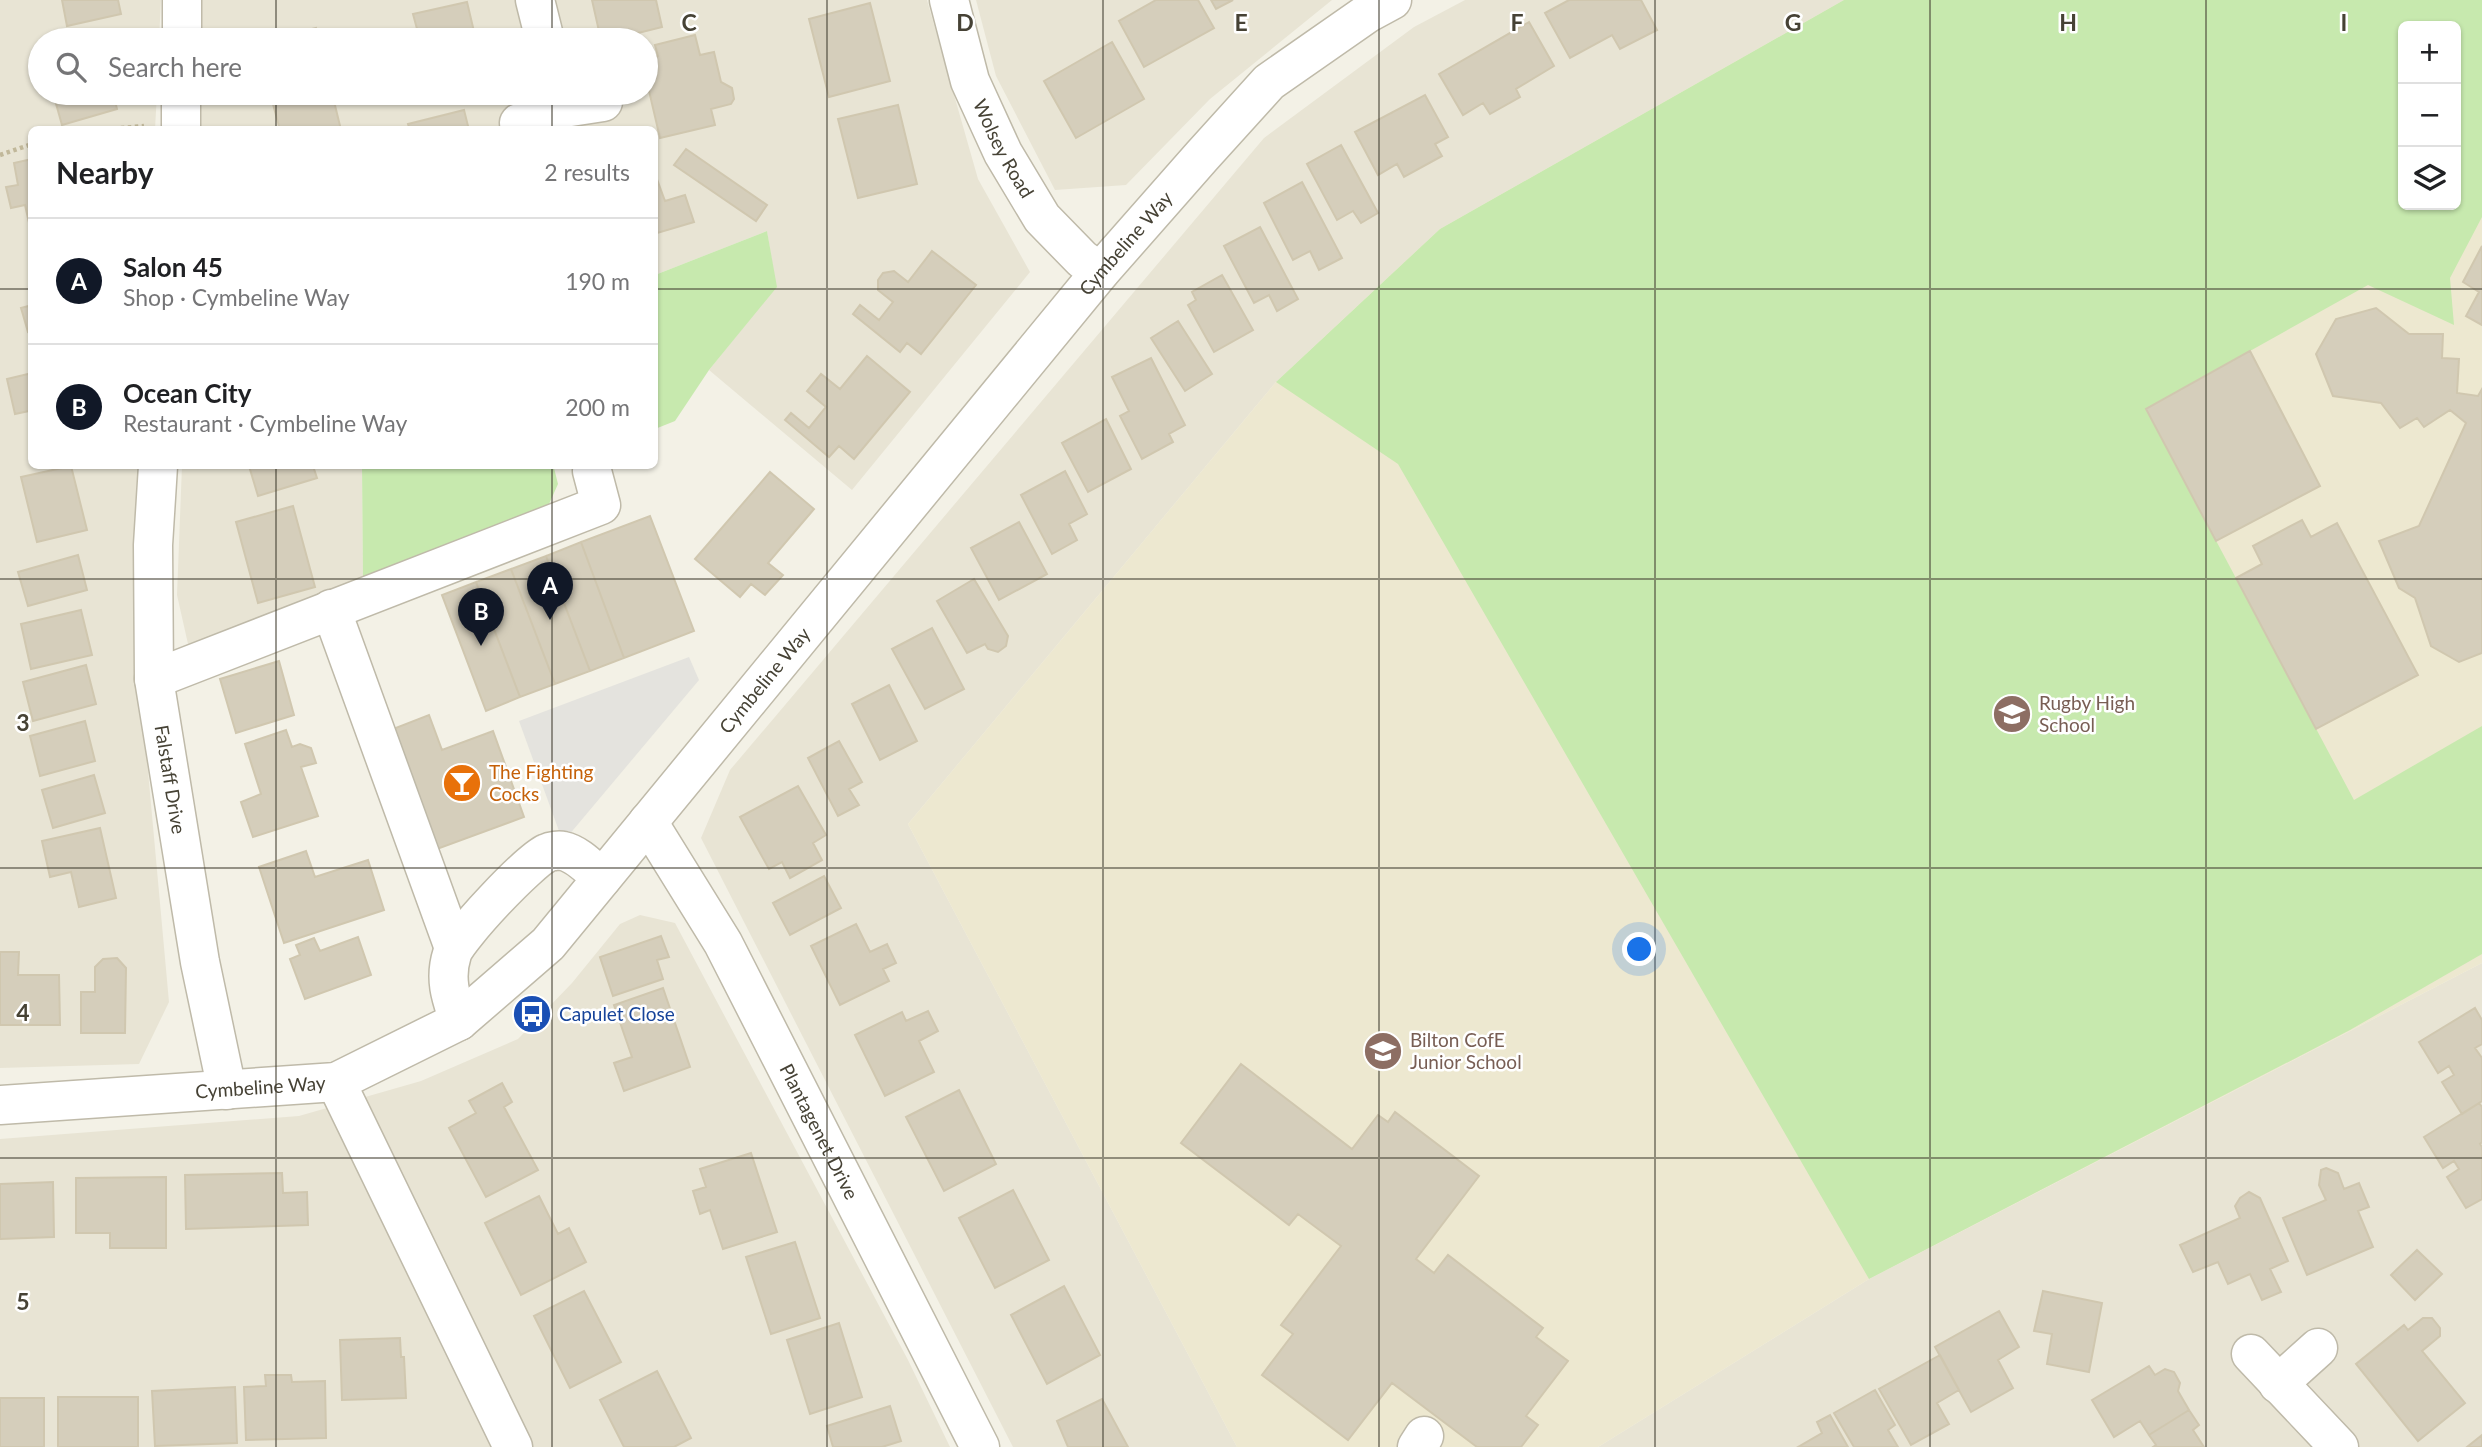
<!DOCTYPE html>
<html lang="en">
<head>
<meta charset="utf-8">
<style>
	:root { --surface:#fff; --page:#f2f2f2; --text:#202124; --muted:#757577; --line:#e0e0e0; --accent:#111827 }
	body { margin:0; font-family:Lato,sans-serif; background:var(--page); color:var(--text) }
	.controls { position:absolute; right:21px; top:21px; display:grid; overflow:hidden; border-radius:10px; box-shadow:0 2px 5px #0004 }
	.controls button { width:63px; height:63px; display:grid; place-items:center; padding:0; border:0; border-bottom:2px solid var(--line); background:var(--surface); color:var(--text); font:35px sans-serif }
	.you { position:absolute; left:1640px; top:950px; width:24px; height:24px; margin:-18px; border:5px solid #fff; border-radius:50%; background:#1a73e8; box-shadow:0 0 0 10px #1a73e833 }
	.badge { display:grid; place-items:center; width:46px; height:46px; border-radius:50%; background:var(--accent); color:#fff; font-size:23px; font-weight:700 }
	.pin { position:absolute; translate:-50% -58px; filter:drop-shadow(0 2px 4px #0008) }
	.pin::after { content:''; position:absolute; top:37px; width:24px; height:21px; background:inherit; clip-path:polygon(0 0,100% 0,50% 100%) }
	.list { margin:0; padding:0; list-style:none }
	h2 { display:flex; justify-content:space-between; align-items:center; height:91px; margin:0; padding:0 28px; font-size:30px }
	h2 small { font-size:23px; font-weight:400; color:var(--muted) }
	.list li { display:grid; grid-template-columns:46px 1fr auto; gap:21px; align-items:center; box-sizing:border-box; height:126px; padding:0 28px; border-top:2px solid var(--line) }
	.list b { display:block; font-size:26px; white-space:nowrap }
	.list p { margin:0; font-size:23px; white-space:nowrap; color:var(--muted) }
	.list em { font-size:23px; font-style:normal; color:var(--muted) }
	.icon { flex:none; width:38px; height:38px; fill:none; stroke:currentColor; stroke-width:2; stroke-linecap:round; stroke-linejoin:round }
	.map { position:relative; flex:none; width:2482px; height:1447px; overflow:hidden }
	.search { position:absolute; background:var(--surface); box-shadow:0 2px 5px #0004; left:28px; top:28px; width:630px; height:77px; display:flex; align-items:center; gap:18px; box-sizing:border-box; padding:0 24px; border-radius:38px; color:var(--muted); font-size:26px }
	.panel { position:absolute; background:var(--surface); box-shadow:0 2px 5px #0004; left:28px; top:126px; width:630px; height:343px; border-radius:10px }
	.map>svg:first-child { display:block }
	.residential { fill:#e8e4d4 }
	.education { fill:#ede8d0; fill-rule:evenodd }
	.green { fill:#c7e9ae; fill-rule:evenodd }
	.parking { fill:#e4e3de }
	.building { fill:#d5cebb; stroke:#d0c7af; stroke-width:2 }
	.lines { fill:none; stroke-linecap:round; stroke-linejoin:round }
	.minor-casing { stroke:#bfbaa9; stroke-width:41 }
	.path { stroke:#c1b89a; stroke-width:4.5; stroke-dasharray:3.5 3.5; stroke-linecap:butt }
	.minor { stroke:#fff; stroke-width:38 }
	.grid { fill:none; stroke:#464235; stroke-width:2; stroke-opacity:0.55 }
	.labels { text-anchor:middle; stroke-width:5; stroke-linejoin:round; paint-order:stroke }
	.street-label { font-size:19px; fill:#464235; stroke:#fff }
	.education-label { font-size:19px; fill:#785e54; stroke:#fff; text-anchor:start }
	.food-label { font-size:19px; fill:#c56008; stroke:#fff; text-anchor:start }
	.transit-label { font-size:19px; fill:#164399; stroke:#fff; text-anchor:start }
	.grid-label { font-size:23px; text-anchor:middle; font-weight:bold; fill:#464235; stroke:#fff; stroke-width:5; stroke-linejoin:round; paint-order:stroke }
</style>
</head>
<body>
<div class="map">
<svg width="2482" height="1447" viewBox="0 0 2482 1447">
	<rect width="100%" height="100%" fill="#f3f1e6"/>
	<path class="residential" d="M0,0H161L159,40H40V93H157L155,129L32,130V466H142L135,628L169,1002L139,1064L0,1068Z
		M201,0H927L978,179L1030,272L852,490L709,370L776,287L767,231L655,275L654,130H195L197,93H646V40H199Z
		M976,0H1332L1210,99L1126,185L1055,190L996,76Z
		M1465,0H1844L1440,229L1276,382L908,824L1237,1447H1013L701,838L730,770L1264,138L1414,27Z
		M182,466H362L363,586L188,644L177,595Z
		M640,915L675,923L908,1360L950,1447H0V1139L299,1116L421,1081L518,1039L572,983L620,924Z
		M2482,963V1447H1598L1869,1279Z"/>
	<path class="education" d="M1844,0H2482V963L1869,1279L1598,1447H1237L908,824L1276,382L1440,229ZM2403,26H2456V205H2403Z"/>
	<path class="green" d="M1844,0H2482V217L2450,278L2454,325L2368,285L2146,409L2354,800L2482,726V954L2350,1030L1869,1279L1398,464L1276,382L1440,229ZM2403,26H2456V205H2403Z
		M767,231L777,287L709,370L675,421L655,429V275Z
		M362,466H560L554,468L558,484L545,513L363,586Z"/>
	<path class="parking" d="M689,657L699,680L563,842L519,721Z"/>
	<path class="building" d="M62,0H118L121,14L67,26Z
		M592,0H656L662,27L610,40H601Z
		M1156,0H1198L1214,28L1144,67L1119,21Z
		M1211,0H1233L1216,9Z
		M1569,0H1641L1657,30L1620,49L1612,35L1570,58L1545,13Z
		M467,2L476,40H420L413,14Z
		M870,3L890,81L829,97L809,19Z
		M1529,22L1554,66L1516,89L1520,97L1490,114L1483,103L1463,115L1439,74Z
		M316,28L319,40H268Z
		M695,35L700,55L714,52L721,82L732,88L734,99L731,104L711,109L715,125L660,138L646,78V59L658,56L655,45Z
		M1112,42L1144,99L1076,138L1044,81Z
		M40,57V90L34,83L30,69L32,59Z
		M53,93H113L117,109L62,125Z
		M270,93H332L341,130H280Z
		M432,93H461L434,99Z
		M1425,95L1448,137L1435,144L1442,156L1404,177L1397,164L1378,175L1355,132Z
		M898,105L917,184L858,198L838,119Z
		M464,110L469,130H410L408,124Z
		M1341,145L1378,213L1361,223L1353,211L1337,220L1307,164Z
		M686,149L767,205L756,221L674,165Z
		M32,159V236L25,205L11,208L6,187L18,185L14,163Z
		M654,171L665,201L685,195L694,222L654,234Z
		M1302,182L1342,258L1319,270L1310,251L1293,260L1264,203Z
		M1260,227L1298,299L1277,311L1269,295L1254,303L1224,246Z
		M2482,246V325L2466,316L2479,292L2463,282Z
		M932,251L976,285L921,354L907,343L900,352L853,314L860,305L879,320L893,302L878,290V280L883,273L894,271L908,282Z
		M1222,275L1253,330L1214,352L1188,305L1196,300L1192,292Z
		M32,305V331L28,332L21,308Z
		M2376,308L2409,334H2443L2442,358L2459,359L2457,393L2478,396L2482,389V653L2459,662L2431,646L2415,598L2399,588L2379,541L2419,526L2466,423L2450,410L2424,427L2417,418L2400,428L2381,403L2333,396L2316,354L2336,319Z
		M1178,321L1212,374L1185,391L1151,338Z
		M2250,351L2320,486L2216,541L2146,409Z
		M867,356L910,392L854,459L839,446L829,457L785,420L791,413L809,428L826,407L807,391L821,374L840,389Z
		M1151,358L1185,425L1169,434L1173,442L1142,459L1120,416L1129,411L1112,377Z
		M32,373V420L29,411L15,414L7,379Z
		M1106,419L1131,469L1088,492L1062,443Z
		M71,466L87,530L37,542L21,477Z
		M249,466H313L317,478L258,496Z
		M1065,471L1087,514L1069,524L1077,540L1052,554L1021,495Z
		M770,472L814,509L768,563L783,575L765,595L751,584L740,597L695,559Z
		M293,506L315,587L258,603L236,522Z
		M650,516L694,631L624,658L581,542Z
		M2302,520L2311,537L2337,523L2418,675L2316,729L2236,578L2262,564L2253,546Z
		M1019,522L1047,574L999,600L971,548Z
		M581,542L624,658L590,671L546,556Z
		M78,555L87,590L28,606L18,572Z
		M546,556L590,671L555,684L511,569Z
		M511,569L555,684L520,697L476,582Z
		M974,579L1008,636L1006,646L998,652L988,649L985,644L967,653L937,601Z
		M476,582L520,697L486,711L442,595Z
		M81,610L92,655L31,669L21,624Z
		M932,628L964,689L925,709L892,649Z
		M279,661L294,715L236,733L220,679Z
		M86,665L96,704L33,721L23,682Z
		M889,685L917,741L880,760L852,704Z
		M429,715L442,750L493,731L524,817L437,849L393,729Z
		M85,721L95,761L40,776L30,736Z
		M286,730L292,747L300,744L311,748L316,763L301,767L318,816L253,837L241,802L261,794L245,744Z
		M839,741L862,782L849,789L859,805L838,816L808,758Z
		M94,775L105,813L53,828L42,790Z
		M798,786L826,835L813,843L822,860L790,878L782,862L769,869L740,817Z
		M100,828L116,898L79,907L71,872L50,877L42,841Z
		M306,851L315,877L368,860L384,910L284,943L259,867Z
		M824,876L841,908L790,935L773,903Z
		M856,924L870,952L887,944L896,963L883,969L889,981L840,1005L811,946Z
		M661,936L669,957L657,960L663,979L613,996L600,957Z
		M358,937L371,975L305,999L290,959L300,955L296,945L314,938L320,951Z
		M0,952H19L18,975H59L60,1025H0Z
		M117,958L126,968L125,1033H81V992H95V967L103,959Z
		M663,988L690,1067L624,1091L614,1063L632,1057L614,1005Z
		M2475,1008L2482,1020V1044L2475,1048L2482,1058V1101L2462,1114L2442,1082L2454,1075L2449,1066L2438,1073L2419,1042Z
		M928,1011L938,1031L919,1041L934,1072L885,1096L855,1035L902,1012L906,1021Z
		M1241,1064L1352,1149L1378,1115L1388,1122L1395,1112L1479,1176L1416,1259L1434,1273L1448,1255L1543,1328L1536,1337L1568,1361L1526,1416L1538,1425L1521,1447H1477L1392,1383L1348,1440L1262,1375L1293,1334L1281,1325L1341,1246L1298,1214L1289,1225L1181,1143Z
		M502,1083L512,1102L504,1107L538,1170L486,1197L449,1128L476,1113L469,1101Z
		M959,1090L996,1164L944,1191L906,1117Z
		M2479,1103L2482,1107V1142L2480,1144L2482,1147V1199L2466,1208L2447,1177L2459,1169L2454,1161L2443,1168L2424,1137Z
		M751,1153L777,1232L723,1249L710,1210L700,1214L693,1191L706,1187L700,1169Z
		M2326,1168L2338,1173L2344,1189L2359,1183L2369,1207L2358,1211L2373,1247L2307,1275L2283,1218L2326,1200L2319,1185L2321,1170Z
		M282,1173L283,1193L307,1192L308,1225L186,1229L185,1175Z
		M166,1177V1248H110V1233H76V1178Z
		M53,1182L54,1237L0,1239V1184Z
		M1013,1190L1049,1260L995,1288L959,1218Z
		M2249,1192L2260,1198L2288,1261L2270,1269L2281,1292L2262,1300L2250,1274L2228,1284L2218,1262L2193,1272L2180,1245L2240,1218L2235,1206L2240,1198Z
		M539,1196L558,1234L569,1228L586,1262L521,1295L485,1223Z
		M795,1242L820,1318L771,1334L746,1257Z
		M2417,1250L2442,1274L2415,1300L2391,1275Z
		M1064,1286L1100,1355L1047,1384L1011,1315Z
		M584,1291L621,1362L570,1388L534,1316Z
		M2043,1291L2102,1303L2089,1372L2047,1364L2052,1334L2034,1331Z
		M1999,1311L2019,1347L1998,1360L2013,1388L1971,1412L1935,1347Z
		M2423,1318H2432L2440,1328V1336L2422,1351L2465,1403L2418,1441L2356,1364L2404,1325L2408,1330Z
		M839,1323L862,1397L810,1414L787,1340Z
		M400,1338L401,1357H404L406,1398L342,1400L340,1340Z
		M1940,1355L1959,1390L1937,1403L1949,1424L1911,1445L1879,1389Z
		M2149,1366L2155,1375L2165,1369L2174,1372L2180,1383L2178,1391L2189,1410L2149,1435L2140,1421L2114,1437L2092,1400Z
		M657,1371L691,1438L674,1447H624L600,1400Z
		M265,1375H291L292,1382L325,1381L326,1438L246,1440L244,1387L266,1386Z
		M235,1387L237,1443L155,1446L152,1391Z
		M1875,1390L1895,1425L1888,1430L1898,1447H1854L1834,1413Z
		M58,1397H138V1447H58Z
		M0,1398H44V1447H0Z
		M1102,1399L1128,1447H1068L1057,1421Z
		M890,1406L901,1441L882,1447H833L827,1426Z
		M2189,1410L2199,1425L2193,1430L2204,1447H2153L2156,1445L2149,1435Z
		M1830,1415L1848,1447H1798L1822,1433L1817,1422Z
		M2482,1435V1447H2467Z"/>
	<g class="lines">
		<g class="minor-casing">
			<g id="minor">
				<path d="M535,0L545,40"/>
				<path id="s1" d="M949,0L970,81L1003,153L1042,218L1082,259L1100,272"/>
				<path d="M182,40V0"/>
				<path d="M519,123L564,108L603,102"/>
				<path d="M181,130V93"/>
				<path id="s2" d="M158,466L153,545L154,679L200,962L227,1090"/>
				<path d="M331,609L454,948"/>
				<path d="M154,679L601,505L592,471"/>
				<path id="s3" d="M648,822L723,943L980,1447"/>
				<path d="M459,1021C451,998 444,979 452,954C457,937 530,860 547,853C551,851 559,850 563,851C578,854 591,869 602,878"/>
				<path d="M336,1082L513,1447"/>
				<path id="s4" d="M0,1105L336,1082L459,1021L548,944L1100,272L1202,156L1269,82L1368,13L1392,0"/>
				<path d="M2251,1354L2339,1447"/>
				<path d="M2278,1384L2318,1348"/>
				<path d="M1417,1447L1424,1436"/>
			</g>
		</g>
		<path class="path" d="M100,130L144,126
			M0,155L32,144"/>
		<use href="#minor" class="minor"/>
	</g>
	<path class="grid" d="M276,0V40M552,0V40M827,0V1447M1103,0V1447M1379,0V1447M1655,0V1447M1930,0V1447M2206,0V1447M276,93V130M552,93V130M0,289H32M654,289H2482M276,466V1447M552,466V1447M0,579H2482M0,868H2482M0,1158H2482"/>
	<defs>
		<g id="school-disc" transform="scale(2.0125)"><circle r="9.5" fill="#8d6e63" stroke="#fff"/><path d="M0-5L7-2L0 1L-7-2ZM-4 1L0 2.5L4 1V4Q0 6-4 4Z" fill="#fff"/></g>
		<g id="bar-disc" transform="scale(2.0125)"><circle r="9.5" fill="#e8710a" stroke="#fff"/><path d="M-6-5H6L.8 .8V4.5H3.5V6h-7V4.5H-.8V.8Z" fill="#fff"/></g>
		<g id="bus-disc" transform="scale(2.0125)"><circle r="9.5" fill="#1a4fb4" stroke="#fff"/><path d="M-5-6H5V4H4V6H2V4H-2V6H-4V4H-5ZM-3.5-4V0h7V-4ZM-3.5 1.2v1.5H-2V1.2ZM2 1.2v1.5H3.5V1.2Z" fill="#fff"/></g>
	</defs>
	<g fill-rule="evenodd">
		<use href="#school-disc" x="2012" y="714"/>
		<use href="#bar-disc" x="462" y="783"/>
		<use href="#bus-disc" x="532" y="1014"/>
		<use href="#school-disc" x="1383" y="1051"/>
	</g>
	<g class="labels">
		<g class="street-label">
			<text dy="7" stroke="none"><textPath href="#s1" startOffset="159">Wolsey Road</textPath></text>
			<text dy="7" stroke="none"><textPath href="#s4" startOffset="1500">Cymbeline Way</textPath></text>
			<text dy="7" stroke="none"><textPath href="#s4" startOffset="933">Cymbeline Way</textPath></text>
			<text dy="7" stroke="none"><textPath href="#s2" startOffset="315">Falstaff Drive</textPath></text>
			<text dy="7" stroke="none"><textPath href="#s4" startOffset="261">Cymbeline Way</textPath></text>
			<text dy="7" stroke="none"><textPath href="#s3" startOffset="354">Plantagenet Drive</textPath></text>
		</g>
		<g class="education-label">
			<text x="2039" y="710">Rugby High<tspan x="2039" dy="22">School</tspan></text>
			<text x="1410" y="1047">Bilton CofE<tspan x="1410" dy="22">Junior School</tspan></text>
		</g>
		<g class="food-label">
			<text x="489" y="779">The Fighting<tspan x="489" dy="22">Cocks</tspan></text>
		</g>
		<g class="transit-label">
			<text x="559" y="1021">Capulet Close</text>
		</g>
	</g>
	<g class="grid-label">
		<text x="689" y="31">C</text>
		<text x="965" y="31">D</text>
		<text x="1241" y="31">E</text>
		<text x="1517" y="31">F</text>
		<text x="1793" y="31">G</text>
		<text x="2068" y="31">H</text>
		<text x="2344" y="31">I</text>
		<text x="23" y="731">3</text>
		<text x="23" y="1021">4</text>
		<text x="23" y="1310">5</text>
	</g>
</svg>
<div class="controls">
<button>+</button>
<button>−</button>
<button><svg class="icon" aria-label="layers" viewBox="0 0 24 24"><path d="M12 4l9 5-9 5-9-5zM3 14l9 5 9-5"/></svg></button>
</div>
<div class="you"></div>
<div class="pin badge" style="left:550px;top:620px">A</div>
<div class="pin badge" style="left:481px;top:646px">B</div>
<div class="search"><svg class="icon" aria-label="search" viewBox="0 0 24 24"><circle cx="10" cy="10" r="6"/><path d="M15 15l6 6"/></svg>Search here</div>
<section class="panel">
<h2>Nearby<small>2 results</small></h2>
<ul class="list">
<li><span class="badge">A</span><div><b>Salon 45</b><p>Shop · Cymbeline Way</p></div><em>190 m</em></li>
<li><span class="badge">B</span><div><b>Ocean City</b><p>Restaurant · Cymbeline Way</p></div><em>200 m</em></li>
</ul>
</section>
</div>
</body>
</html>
